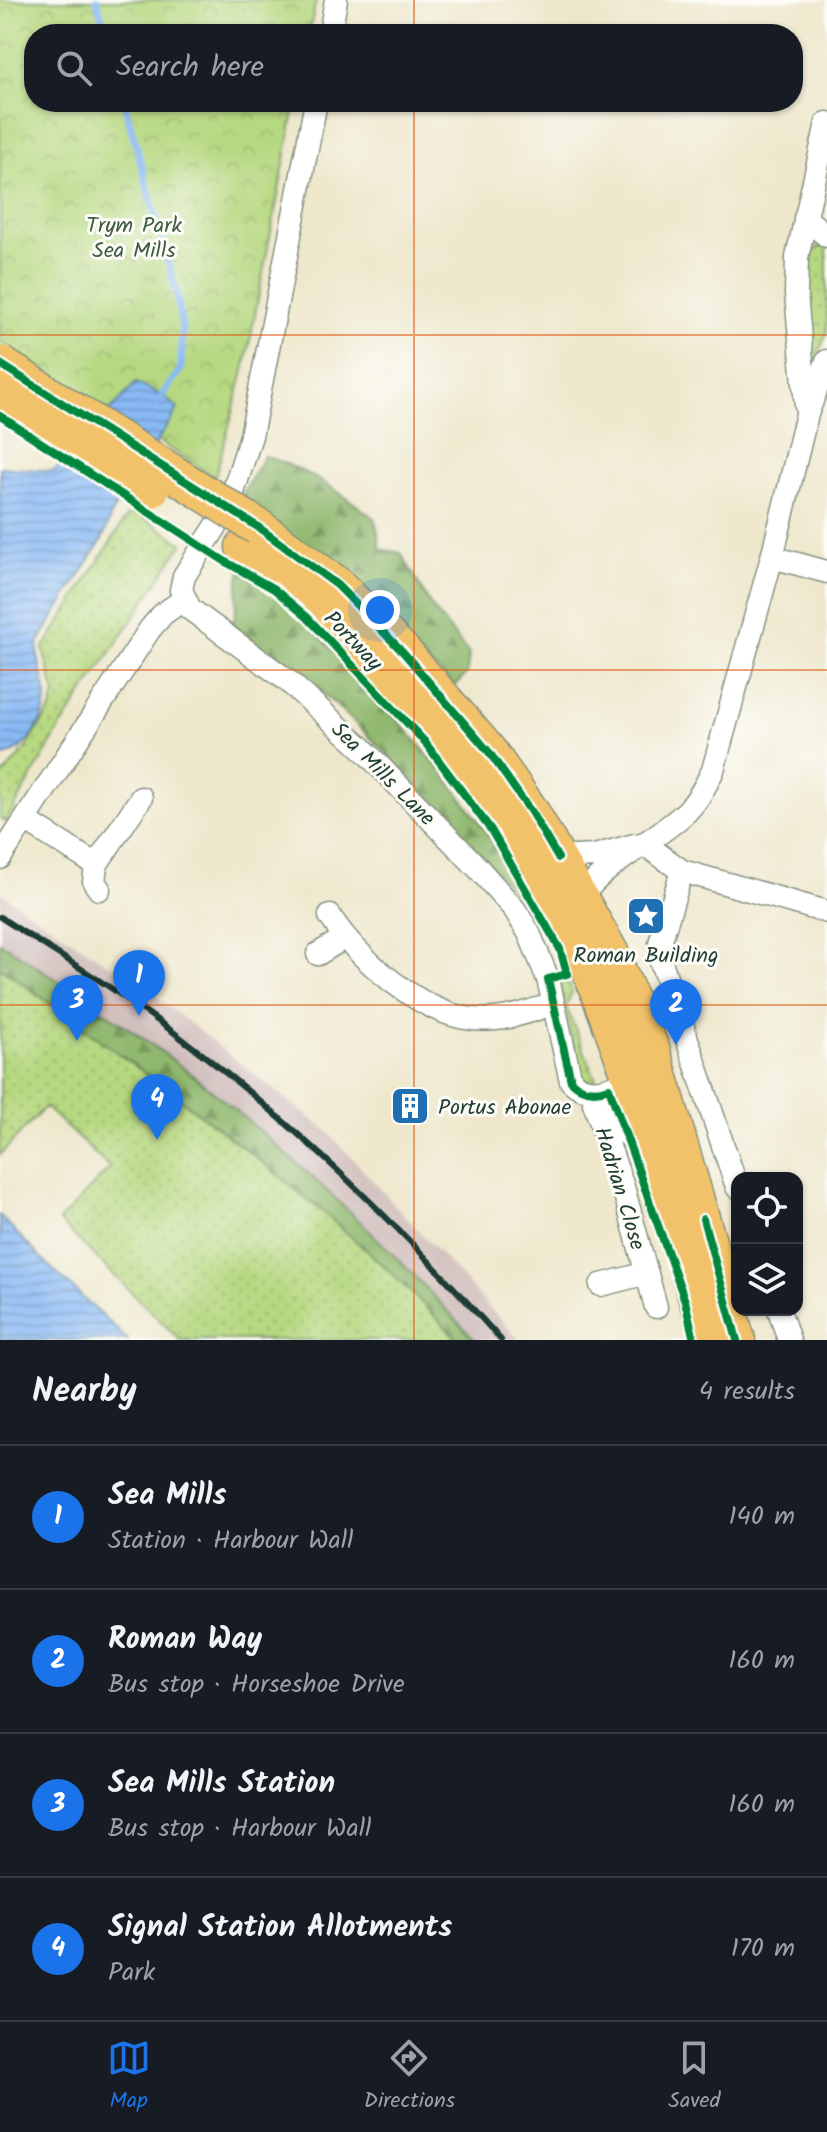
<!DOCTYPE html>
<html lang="en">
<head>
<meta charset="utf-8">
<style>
	:root { --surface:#171b24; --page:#242831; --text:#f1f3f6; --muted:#9ea1a6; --line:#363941; --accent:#1a73e8 }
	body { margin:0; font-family:Kalam,sans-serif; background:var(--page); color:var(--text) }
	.controls { position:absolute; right:24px; bottom:24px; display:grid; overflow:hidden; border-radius:16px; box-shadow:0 2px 6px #0004 }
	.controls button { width:72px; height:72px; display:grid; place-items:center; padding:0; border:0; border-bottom:2px solid var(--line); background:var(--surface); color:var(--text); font:40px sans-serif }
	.you { position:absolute; left:380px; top:610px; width:28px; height:28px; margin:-20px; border:6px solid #fff; border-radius:50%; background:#1a73e8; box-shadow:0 0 0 12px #1a73e833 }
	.badge { display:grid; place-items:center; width:52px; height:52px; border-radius:50%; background:var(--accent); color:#fff; font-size:26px; font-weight:700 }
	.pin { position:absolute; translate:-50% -66px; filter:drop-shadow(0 2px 4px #0008) }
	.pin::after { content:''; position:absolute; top:42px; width:28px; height:24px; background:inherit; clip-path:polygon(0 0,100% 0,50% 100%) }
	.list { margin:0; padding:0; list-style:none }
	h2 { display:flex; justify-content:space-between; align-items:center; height:104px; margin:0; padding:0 32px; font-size:34px }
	h2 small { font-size:26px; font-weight:400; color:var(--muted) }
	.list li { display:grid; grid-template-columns:52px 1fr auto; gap:24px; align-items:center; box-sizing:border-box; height:144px; padding:0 32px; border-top:2px solid var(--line) }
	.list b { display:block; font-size:30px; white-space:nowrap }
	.list p { margin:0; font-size:26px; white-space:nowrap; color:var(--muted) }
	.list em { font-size:26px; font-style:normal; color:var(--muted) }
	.icon { flex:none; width:44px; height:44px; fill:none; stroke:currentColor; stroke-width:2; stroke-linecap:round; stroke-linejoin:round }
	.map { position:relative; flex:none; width:827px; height:1340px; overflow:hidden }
	.search { position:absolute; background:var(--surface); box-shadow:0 2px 6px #0004; left:24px; right:24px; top:24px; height:88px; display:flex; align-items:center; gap:20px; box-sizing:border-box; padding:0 28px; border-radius:32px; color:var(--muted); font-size:30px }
	.sheet { height:680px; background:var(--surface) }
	nav { display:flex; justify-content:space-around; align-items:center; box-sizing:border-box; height:112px; border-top:2px solid var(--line); background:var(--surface); font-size:22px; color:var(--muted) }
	nav a { display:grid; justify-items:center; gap:4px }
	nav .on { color:var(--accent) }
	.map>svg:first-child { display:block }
	.railway { fill:#d1bfbe }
	.grass { fill:url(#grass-dots); stroke:#6a8a5a; stroke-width:2 }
	.forest { fill:url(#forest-firs); stroke:#587a51; stroke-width:2 }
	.park { fill:url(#park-crowns); stroke:#6a8a5a; stroke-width:2 }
	.water { fill:url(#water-rules); stroke:#547b94; stroke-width:2 }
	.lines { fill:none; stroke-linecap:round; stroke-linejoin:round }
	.stream { stroke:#88b9f5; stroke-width:7 }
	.minor-casing { stroke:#869280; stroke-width:25 }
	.trunk-casing { stroke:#869280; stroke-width:39 }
	.minor { stroke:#fff; stroke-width:22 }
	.trunk { stroke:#f2c26a; stroke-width:36 }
	.rail { stroke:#1f3d34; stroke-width:6 }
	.trunk-bridge-casing { stroke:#869280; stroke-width:39; stroke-linecap:butt }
	.trunk-bridge { stroke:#f2c26a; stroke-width:36 }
	.cycleway-casing { stroke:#fdfcf7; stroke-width:13 }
	.cycleway { stroke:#00873e; stroke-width:8 }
	.grid { fill:none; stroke:#de580e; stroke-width:2; stroke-opacity:0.55 }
	.labels { text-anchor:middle; stroke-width:6; stroke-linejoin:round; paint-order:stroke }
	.park-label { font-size:22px; fill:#3d5c43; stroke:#fdfcf7 }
	.street-label { font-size:22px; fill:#1f3d34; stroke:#fdfcf7 }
	.poi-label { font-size:22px; fill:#1f3d34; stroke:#fdfcf7 }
</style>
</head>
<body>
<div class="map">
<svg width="827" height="1340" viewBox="0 0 827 1340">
	<defs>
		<pattern id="grass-dots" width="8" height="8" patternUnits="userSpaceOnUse" patternTransform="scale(2)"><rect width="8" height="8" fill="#b6d880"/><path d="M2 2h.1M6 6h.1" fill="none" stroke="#9cba6f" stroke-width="1.8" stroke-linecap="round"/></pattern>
		<pattern id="forest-firs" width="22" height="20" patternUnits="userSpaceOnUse" patternTransform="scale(2)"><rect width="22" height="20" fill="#90b86e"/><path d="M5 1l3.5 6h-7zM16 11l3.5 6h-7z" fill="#75975b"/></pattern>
		<pattern id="park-crowns" width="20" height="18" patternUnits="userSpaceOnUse" patternTransform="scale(2)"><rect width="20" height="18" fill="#b6d880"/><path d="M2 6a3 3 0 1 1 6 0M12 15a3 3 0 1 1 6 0" fill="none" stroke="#9cba6f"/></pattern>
		<pattern id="water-rules" width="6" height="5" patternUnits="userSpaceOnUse" patternTransform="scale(2)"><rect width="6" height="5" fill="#88b9f5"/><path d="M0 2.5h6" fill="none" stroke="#6f98c7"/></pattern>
	</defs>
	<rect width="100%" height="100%" fill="#fdfcf7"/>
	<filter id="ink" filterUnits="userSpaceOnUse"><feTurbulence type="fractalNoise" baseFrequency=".0125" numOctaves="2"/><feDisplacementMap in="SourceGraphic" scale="16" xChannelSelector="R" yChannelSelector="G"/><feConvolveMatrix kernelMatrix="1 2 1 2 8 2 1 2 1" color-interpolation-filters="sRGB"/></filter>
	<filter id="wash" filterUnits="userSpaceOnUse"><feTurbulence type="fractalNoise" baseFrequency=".006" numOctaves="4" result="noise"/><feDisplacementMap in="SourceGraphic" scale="32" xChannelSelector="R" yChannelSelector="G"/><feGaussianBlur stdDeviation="1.8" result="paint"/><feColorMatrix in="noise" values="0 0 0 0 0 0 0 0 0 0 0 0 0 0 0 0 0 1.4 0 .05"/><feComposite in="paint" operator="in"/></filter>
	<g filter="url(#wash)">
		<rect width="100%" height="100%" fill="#eee7cc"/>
		<path class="railway" d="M0,892L151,993L328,1132L519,1340H475L388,1248L205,1085L110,1015L0,942Z"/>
		<path class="grass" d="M823,245L827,246V332L816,360L812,359C810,337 801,276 809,258C812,251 816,248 823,245Z
			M131,510L183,543L55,736L6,822L0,819V779L26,748L51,709L55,694L43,649Z
			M0,967C159,1084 323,1195 458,1340H180L59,1221L110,1168L45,1107L0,1155Z
			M564,982L570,986L572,992L566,1006L597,1083L581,1079L559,985Z"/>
		<path class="forest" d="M264,456C307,469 339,491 375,519L381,549L401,553L431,606L469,654L467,673L455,686L249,505L243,492Z
			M241,570L280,598L313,629L397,719L440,769L483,827L527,897L519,898C448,819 379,738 297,672C276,655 253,641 232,626C239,608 236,589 241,570Z
			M0,942C69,988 140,1033 205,1085C301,1163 392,1249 475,1340H458C323,1196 159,1084 0,967Z"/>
		<path class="park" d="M0,0H316L309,34H34V102H296L244,371L215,477L0,342Z"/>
		<path class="water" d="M136,383L162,395L178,409L113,510L103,538L39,641C34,661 46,677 46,696C47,721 25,753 0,757V467L54,471Z
			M0,1216L47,1264L128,1340H0Z"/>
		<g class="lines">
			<path class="stream" d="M97,0L106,34
				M124,102L176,290L182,329L181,369L158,401"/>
		</g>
	</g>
	<g filter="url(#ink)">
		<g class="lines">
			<g class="minor-casing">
				<path id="minor" d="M330,34L336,0
					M316,102L251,436L228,508L184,576L181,590L190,609L288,681L360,746L478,868L515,910L529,933L548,979L571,1081C589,1099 611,1087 632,1080
					M805,218L827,236
					M806,406L796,294L797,257L827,123
					M772,557L827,572
					M25,820L96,865
					M643,843L682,871L827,912
					M0,858L150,629L163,614L183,600
					M558,858L594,856L634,845
					M682,871L660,943L661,962L737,1187
					M99,889L94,882L96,865L141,798
					M581,897C608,860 654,843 687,811C699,799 706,785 713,770L772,557L807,414L827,361
					M330,916C356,958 423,1015 473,1019C501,1022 526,1013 552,1004
					M318,954L344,938
					M594,1103L623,1187L656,1307
					M597,1106L650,1156
					M601,1285L647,1273
					M779,1310L789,1340"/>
			</g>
			<g class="trunk-casing">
				<path id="trunk" d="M258,527L337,585L403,652L489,752L531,812L611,954L652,1051L737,1340
					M244,547L319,606L387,670L464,764L549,889L589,966L632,1080L709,1340"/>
			</g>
			<use href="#minor" class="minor"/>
			<use href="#trunk" class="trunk"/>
			<path class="rail" d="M0,917C47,948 97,977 143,1010C275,1104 394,1218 501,1340"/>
			<g class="trunk-bridge-casing">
				<path id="trunk-bridge" d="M0,364L258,527
					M0,395L151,489"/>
			</g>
			<use href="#trunk-bridge" class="trunk-bridge"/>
			<g class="cycleway-casing">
				<path id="cycleway" d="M0,364L258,527L337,585L403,652L489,752L531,812L558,858
					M0,416L226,562L274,589L307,617L424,741L491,830L560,949L567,974L548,979L571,1081C582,1092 595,1093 609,1088L685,1301L694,1340
					M703,1219L737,1340"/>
			</g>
			<use href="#cycleway" class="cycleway"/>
		</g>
	</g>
	<path class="grid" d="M414,0V34M414,102V1340M0,335H827M0,670H827M0,1005H827"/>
	<defs>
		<g id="sight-square" transform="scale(2)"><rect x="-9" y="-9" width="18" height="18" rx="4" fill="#1f6fb2" stroke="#fdfcf7"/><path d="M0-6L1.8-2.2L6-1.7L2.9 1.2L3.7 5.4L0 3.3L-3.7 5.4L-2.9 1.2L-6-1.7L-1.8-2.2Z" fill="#fff"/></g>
		<g id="building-square" transform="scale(2)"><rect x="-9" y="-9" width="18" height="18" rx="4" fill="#1f6fb2" stroke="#fdfcf7"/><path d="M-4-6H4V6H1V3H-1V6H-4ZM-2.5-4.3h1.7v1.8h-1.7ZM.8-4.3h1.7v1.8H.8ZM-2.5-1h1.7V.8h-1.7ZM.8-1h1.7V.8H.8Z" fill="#fff"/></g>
	</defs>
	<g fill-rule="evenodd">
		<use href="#sight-square" x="646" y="916"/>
		<use href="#building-square" x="410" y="1106"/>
	</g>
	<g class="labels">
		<g class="park-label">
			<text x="134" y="232">Trym Park<tspan x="134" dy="25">Sea Mills</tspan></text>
		</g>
		<g class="street-label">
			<text transform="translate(354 640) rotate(46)" y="8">Portway</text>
			<text transform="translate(384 773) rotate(45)" y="8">Sea Mills Lane</text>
			<text transform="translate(621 1188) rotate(73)" y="8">Hadrian Close</text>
		</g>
		<g class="poi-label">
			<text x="646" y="962">Roman Building</text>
			<text x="438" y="1114" text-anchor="start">Portus Abonae</text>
		</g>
	</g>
</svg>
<div class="controls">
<button><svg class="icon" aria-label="locate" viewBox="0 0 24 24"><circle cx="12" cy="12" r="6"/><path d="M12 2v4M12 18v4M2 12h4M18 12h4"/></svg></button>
<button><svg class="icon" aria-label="layers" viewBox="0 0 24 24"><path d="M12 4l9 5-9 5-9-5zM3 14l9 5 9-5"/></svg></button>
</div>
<div class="you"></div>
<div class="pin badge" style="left:139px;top:1016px">1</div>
<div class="pin badge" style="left:676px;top:1045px">2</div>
<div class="pin badge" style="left:77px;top:1041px">3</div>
<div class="pin badge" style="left:157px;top:1140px">4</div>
<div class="search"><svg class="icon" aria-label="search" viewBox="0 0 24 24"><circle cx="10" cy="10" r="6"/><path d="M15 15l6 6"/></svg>Search here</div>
</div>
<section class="sheet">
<h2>Nearby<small>4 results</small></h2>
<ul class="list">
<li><span class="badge">1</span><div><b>Sea Mills</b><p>Station · Harbour Wall</p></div><em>140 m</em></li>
<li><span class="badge">2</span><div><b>Roman Way</b><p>Bus stop · Horseshoe Drive</p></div><em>160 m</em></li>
<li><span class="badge">3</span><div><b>Sea Mills Station</b><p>Bus stop · Harbour Wall</p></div><em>160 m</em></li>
<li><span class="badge">4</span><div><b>Signal Station Allotments</b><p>Park</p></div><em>170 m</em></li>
</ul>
</section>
<nav>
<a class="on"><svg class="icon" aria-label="map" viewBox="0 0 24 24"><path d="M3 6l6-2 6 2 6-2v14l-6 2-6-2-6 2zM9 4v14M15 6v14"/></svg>Map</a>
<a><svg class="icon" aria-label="directions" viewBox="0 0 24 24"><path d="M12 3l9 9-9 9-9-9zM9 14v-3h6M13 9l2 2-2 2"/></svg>Directions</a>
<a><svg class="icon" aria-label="saved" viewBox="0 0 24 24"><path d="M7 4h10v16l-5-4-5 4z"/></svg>Saved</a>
</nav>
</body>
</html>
